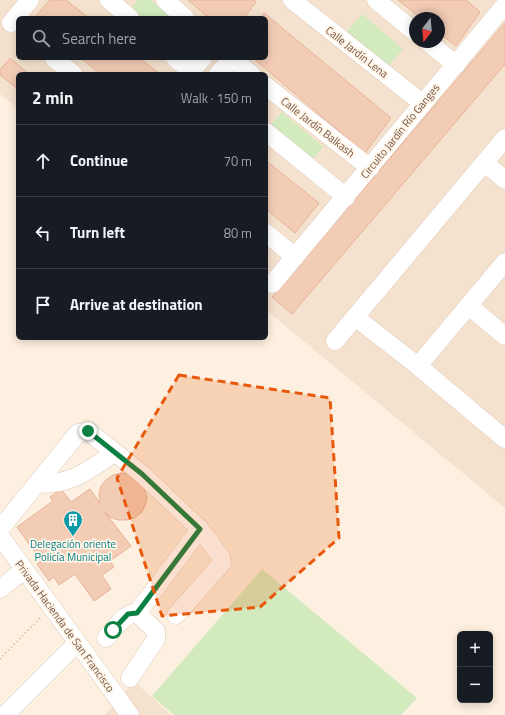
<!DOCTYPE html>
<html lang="en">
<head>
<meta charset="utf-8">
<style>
	:root { --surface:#171b24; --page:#242831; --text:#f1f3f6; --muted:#9ea1a6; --line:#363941 }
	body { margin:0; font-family:"Titillium Web",sans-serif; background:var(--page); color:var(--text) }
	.controls { position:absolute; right:12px; bottom:12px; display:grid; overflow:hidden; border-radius:6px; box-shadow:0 2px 10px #0003 }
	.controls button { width:36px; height:36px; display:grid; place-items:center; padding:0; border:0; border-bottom:1px solid var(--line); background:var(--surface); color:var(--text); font:20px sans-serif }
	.compass { position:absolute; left:409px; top:12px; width:36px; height:36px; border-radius:50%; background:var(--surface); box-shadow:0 2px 10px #0003; rotate:196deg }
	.stop { position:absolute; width:12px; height:12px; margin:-9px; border:3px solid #0b8043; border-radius:50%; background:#fff }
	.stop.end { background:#0b8043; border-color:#fff; box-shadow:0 1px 4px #0008 }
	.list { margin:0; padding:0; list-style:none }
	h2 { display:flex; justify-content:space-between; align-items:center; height:52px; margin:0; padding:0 16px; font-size:17px }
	h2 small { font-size:13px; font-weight:400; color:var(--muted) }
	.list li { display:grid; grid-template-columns:26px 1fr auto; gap:12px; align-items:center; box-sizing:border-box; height:72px; padding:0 16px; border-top:1px solid var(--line) }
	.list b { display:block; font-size:15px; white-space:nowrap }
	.list em { font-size:13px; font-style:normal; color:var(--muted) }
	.icon { flex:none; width:22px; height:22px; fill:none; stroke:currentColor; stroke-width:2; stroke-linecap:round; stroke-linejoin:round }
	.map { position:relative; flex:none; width:505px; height:715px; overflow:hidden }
	.search { position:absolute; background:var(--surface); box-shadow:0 2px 10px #0003; left:16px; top:16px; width:252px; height:44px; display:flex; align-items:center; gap:10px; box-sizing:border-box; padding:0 14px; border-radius:6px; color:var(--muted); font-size:15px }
	.panel { position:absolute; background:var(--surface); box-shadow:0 2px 10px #0003; left:16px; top:72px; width:252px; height:268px; border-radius:6px }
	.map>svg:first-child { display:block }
	.residential { fill:#f5e2ce; fill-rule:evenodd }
	.green { fill:#d2eabe }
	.building { fill:#f3ccb6; stroke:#e6b296 }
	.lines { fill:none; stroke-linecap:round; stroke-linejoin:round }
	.minor-casing { stroke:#e1ccbc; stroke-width:19 }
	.path { stroke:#d8b09a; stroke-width:2; stroke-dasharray:1 3; stroke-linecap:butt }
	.minor { stroke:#fff; stroke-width:18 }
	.route { stroke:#0b8043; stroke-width:5 }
	.marked { fill:#e8590c; fill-opacity:0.2; stroke:#e8590c; stroke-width:3; stroke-dasharray:8 5; stroke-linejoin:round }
	.labels { text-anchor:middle; stroke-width:3.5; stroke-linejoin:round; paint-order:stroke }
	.street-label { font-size:11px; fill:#745546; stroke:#fff5e7 }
	.culture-label { font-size:11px; fill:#0d838f; stroke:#fff5e7 }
</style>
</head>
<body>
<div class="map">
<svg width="505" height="715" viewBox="0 0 505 715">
	<rect width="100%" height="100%" fill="#fdf0e0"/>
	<path class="residential" d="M0,0H505V508L266,310V74H18V108L0,94ZM18,18H266V58H18ZM415,18H439V42H415Z
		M134,681L171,715H105Z"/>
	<path class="green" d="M138,0H151L172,18H128L125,15Z
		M362,14L403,49L384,71L343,36Z
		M282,112L323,147L304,169L266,131Z
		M262,569L417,698L401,715H174L152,696Z"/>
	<path class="building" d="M50,0H66L89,18H34Z
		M188,0H254L256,2L244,18H209Z
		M398,0H466L480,12L456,46L439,33V18H421Z
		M264,13L391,118L365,153L253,58H266V18H261Z
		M505,23V64L292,314L272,297Z
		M10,58L29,74H18V89L0,75V70Z
		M81,58H139L160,74H100Z
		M266,161L319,203L295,233L266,209Z
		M121,473L129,474L143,483L147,498L145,506L141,513L134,518L126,520H118L110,517L104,511L131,546L110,561L114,567L102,575L111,589L94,601L75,574L59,585L54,577L49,581L37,564L41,561L17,527L53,501L50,497L61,489L71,502L90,489L100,503L99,494L101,486L106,480L113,475Z"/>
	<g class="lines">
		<g class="minor-casing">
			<path id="minor" d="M109,0L130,18
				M165,0L185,18
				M292,0L422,103
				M376,0L415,32
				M11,23L30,0
				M428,42L456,65
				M54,58L73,74
				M175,58L194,74
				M231,58L251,74
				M191,71L203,58
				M218,74L232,59
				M266,86L370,168
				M266,132L346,197
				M485,163L505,180
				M266,233L295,257
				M272,284L505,5
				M469,306L505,336
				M355,317L418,366L505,439
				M335,341L505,138
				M418,366L505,262
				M37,484C73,484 86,472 114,453
				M0,529L78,433L88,431L142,474L200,529L221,557L222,563L176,615
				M0,536L130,715
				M0,589L24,570
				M137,613L200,529
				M106,638C115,629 124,612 137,613L156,631V639L130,678
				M5,715L77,643"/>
		</g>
		<path class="path" d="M0,659L41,617"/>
		<use href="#minor" class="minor"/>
	</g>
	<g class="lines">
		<path class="route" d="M88,431L142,474L200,529L137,613L128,614L113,630"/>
	</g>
	<path class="marked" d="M179,375L330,398L339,538L260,607L162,616L117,478Z"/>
	<defs>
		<g id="building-pin" transform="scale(1)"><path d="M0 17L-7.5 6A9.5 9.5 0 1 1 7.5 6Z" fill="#0f9aa8" stroke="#fff5e7"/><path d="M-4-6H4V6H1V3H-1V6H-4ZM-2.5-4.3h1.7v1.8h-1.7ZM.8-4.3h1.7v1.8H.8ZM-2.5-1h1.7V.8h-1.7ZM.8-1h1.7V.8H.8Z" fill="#fff"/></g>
	</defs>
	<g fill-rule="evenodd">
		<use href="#building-pin" x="73" y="520"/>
	</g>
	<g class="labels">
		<g class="street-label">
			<text transform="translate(357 52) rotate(38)" y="4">Calle Jardín Lena</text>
			<text transform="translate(318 127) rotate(38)" y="4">Calle Jardín Balkash</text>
			<text transform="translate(400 131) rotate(-51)" y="4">Circuito Jardín Río Ganges</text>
			<text transform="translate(65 626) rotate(54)" y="4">Privada Hacienda de San Francisco</text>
		</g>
		<g class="culture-label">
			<text x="73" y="548">Delegación oriente<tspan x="73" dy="13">Policía Municipal</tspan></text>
		</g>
	</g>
</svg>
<div class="controls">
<button>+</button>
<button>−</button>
</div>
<svg class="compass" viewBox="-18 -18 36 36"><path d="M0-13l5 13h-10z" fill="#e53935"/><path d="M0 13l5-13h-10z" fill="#9ea1a6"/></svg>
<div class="stop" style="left:113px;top:630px"></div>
<div class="stop end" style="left:88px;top:431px"></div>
<div class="search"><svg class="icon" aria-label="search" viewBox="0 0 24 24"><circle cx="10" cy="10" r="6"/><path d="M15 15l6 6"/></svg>Search here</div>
<section class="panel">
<h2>2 min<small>Walk · 150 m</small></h2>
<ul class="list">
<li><svg class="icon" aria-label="ahead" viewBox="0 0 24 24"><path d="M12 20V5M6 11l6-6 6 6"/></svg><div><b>Continue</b></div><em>70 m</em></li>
<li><svg class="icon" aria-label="left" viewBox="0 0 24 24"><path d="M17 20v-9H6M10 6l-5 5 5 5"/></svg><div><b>Turn left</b></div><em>80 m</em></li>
<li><svg class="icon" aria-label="arrive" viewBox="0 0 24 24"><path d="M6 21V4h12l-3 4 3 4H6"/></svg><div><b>Arrive at destination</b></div></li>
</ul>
</section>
</div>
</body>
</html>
